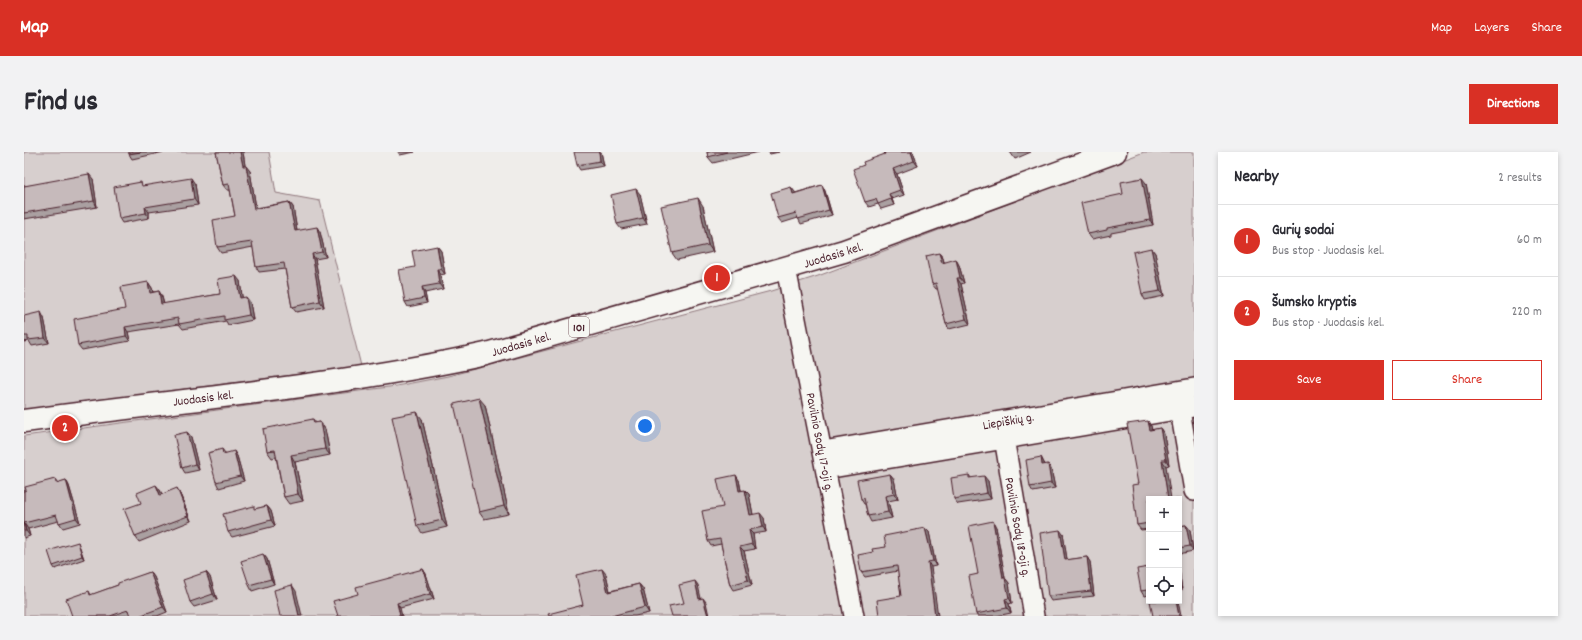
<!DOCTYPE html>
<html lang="en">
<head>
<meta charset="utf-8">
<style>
	:root { --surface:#fff; --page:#f2f2f3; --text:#2b2b33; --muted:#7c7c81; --line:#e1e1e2; --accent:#d93025 }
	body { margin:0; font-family:Dekko,sans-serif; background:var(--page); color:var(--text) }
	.controls { position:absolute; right:12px; bottom:12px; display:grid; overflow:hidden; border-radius:0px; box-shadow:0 2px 6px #0003 }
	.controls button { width:36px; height:36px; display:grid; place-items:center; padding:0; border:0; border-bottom:1px solid var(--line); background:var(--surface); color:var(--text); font:20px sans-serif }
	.you { position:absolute; left:621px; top:274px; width:14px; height:14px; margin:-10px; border:3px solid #fff; border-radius:50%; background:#1a73e8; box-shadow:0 0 0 6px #1a73e833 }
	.badge { display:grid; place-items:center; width:26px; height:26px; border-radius:50%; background:var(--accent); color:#fff; font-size:13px; font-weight:700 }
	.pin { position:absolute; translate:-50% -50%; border:2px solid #fff; box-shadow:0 1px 4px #0006 }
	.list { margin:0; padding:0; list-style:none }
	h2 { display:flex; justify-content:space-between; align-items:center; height:52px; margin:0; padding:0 16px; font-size:17px }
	h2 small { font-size:13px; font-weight:400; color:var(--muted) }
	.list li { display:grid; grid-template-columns:26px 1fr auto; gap:12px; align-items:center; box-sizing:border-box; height:72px; padding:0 16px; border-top:1px solid var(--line) }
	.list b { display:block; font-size:15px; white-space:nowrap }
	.list p { margin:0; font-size:13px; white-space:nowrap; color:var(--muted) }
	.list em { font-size:13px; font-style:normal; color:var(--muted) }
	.actions { display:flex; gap:8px; padding:12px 16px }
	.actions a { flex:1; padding:9px 0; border:1px solid var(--accent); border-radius:0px; text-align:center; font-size:14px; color:var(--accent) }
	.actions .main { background:var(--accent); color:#fff }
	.icon { flex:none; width:22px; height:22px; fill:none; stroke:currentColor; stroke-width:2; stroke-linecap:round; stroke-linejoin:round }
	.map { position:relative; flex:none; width:1170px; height:464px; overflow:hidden; border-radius:0px }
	header { display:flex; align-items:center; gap:24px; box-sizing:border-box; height:56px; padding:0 20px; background:var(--accent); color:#fff }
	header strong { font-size:19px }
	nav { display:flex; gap:22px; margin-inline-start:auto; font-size:14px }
	.intro { display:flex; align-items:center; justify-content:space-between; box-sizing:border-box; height:96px; padding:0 24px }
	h1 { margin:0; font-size:28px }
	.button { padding:10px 18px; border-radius:0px; background:var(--accent); color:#fff; font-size:14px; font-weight:700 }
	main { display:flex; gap:24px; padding:0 24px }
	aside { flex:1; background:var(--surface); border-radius:0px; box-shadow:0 2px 6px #0003 }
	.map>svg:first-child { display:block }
	.green { fill:#d7cfce; stroke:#90777c; fill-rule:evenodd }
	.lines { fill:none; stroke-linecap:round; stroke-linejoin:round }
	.minor-casing { stroke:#4a1f2b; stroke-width:22 }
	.primary-casing { stroke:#4a1f2b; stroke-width:25 }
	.minor { stroke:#f6f6f2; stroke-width:19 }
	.primary { stroke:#f6f6f2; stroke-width:22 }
	.wall { fill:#aaa0a1; stroke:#4a1f2b }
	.shaded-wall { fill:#8b8283; stroke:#4a1f2b }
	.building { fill:#c6babb; stroke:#4a1f2b }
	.labels { text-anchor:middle; stroke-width:3; stroke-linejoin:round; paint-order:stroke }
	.shield { fill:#f6f6f2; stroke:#7e6067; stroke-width:1 }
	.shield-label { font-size:12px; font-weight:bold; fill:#4a1f2b }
	.street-label { font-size:13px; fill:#4a1f2b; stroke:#f6f6f2 }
</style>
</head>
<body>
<header>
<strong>Map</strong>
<nav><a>Map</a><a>Layers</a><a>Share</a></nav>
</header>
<div class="intro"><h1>Find us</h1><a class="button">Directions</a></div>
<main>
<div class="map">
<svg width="1170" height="464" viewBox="0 0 1170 464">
	<rect width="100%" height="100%" fill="#efedea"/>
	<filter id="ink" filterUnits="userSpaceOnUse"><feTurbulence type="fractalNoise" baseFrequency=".025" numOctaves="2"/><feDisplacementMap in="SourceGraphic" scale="8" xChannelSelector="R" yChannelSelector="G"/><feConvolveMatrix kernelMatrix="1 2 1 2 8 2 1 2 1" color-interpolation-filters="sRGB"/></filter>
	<g filter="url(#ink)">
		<path class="green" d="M0,0H245L252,41L296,49L337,214L0,258Z
			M1120,0H1170V464H0V284L372,234L424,224L747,139L794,124ZM1125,347H1155V449H1125Z"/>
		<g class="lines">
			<g class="minor-casing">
				<path id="minor" d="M762,116L830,464
					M1156,258L1170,339
					M980,286L1010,464
					M799,299L1170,236
					M802,317L1170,255"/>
			</g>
			<g class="primary-casing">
				<path id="primary" d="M0,269C154,248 310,235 462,202L820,99L1091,0"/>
			</g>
			<use href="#minor" class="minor"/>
			<use href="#primary" class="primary"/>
		</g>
		<path class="wall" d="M105,0H140L108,7L105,2Z
			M192,0H219L221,14L226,19L232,56L265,50L269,55L273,79L296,80L302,105L291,107L300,155L272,160L268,155L261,117L235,120L232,115L229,95L197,101L193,95L211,64L206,38H203L199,33Z
			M374,0H391L376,3Z
			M577,0L580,14L556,18L553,13Z
			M683,0H735L689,11L684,5Z
			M744,0H755L746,2Z
			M860,0H889L894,14L873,22L880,43L868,47L870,53L857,57L854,52L845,55L841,50L840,13L861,2Z
			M986,0H1007L991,7Z
			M69,27L73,55L0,67V34Z
			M1122,31L1129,73L1087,81V83L1068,87L1064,82L1099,42Z
			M171,32L174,53L125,60V66L98,71L95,66L120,34Z
			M798,33L801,39L808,63L777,72L774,66L758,71L754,66L767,35L771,41Z
			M616,42L623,72L597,77L593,72Z
			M679,54L689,100L653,108L648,101Z
			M413,94L417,99L421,122L416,123L419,137L401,141L403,151L384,155L381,150L391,115Z
			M1127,96L1131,101L1140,144L1121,148L1118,142Z
			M915,101L919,106L920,110L935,113L940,131L937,132L946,172L925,177L922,172L914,137H912L908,132Z
			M216,129L218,145L226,150L229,168L204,173L202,169L159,177L155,172L104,180L106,189L58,198L54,193L101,157L124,130L128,136L129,140L135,139L138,145L140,152L196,142Z
			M0,164L20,166L25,191L8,194L5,189L0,190Z
			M461,253L485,362L460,367L455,360Z
			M289,267L292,271L296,270L301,277L306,303L271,310L279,349L265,352L260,345L252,305L248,306L243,299Z
			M398,267L423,375L398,381L393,374Z
			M1127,274L1128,278L1136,276L1140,282L1145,313L1142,314L1125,347V377L1117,378L1113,373L1114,332Z
			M163,280L167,285L175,318L161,321L158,316Z
			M198,297L201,301L213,304L220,329L195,336L192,330Z
			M1017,305L1020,311L1021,312L1027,317L1031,336L1009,340L1006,335Z
			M866,322L870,327L874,347L864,349L868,366L847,370L844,364L841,352H840L837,347Z
			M945,323L947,326L964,329L967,347L934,352L930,347Z
			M31,327L34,331L42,328L45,334L56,371L39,376L34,369L4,377L6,384L0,386V339Z
			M715,328L717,338L725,342L729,363L740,366L742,380L729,382L731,397L720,399L728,433L709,438L706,433L697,392L687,394L684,389L699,355Z
			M136,338L138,342H156L167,369L115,390L111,384L117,351Z
			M243,354L247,359L251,374L208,385L204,380L231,357Z
			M1162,373L1166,378L1169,399L1155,402V374Z
			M972,375L981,426L985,431L988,451L985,452L987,461L972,464H953L952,462L954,422Z
			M901,376L905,380L912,414L907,415L877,444L874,419L841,425L837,420L849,400L862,395Z
			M1039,382L1043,408L1063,405L1066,410L1070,444L1027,449L1024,444Z
			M55,393L60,407L31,417L29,414Z
			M239,402L243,407L250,432L228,439L225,433Z
			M1125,415V443L1120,444L1117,439Z
			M399,417L402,422L410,447L376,456L334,442Z
			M1155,417L1158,438H1155Z
			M126,420L130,425L143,460L133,464H48L65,439L67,443L94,433Z
			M182,420L186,425L193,448L170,455L166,450Z
			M582,422L586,439L615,432L619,437L625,461L611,464H525L559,453Z"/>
		<path class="shaded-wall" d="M216,0H219L222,20L219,14Z
			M575,0H577L580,14L576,9Z
			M887,0H889L894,14L890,9Z
			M222,14L226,19L233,62L230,57Z
			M869,17L873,22L880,43L876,38Z
			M65,22L69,27L73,55L70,49Z
			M167,26L171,32L174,53L170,47Z
			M1118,26L1122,31L1129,73L1126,68Z
			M798,33L801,39L808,63L805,58Z
			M767,35L771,40L773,47L769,42Z
			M612,37L616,42L623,72L619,66Z
			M865,42L868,47L870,53L867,47Z
			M674,46L679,54L689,100L684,93Z
			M265,50L269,55L274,85L271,79Z
			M121,55L125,60V66L122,61Z
			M293,75L296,80L302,105L298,100Z
			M413,94L417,99L421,122L417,117Z
			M1127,96L1131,101L1140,144L1136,139Z
			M915,101L919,106L921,116L918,111Z
			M288,102L291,107L300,155L296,149Z
			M932,107L935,113L940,131L936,126Z
			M413,117L416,123L419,137L415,132Z
			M212,124L216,129L219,151L216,146Z
			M933,126L937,132L946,172L942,167Z
			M124,130L128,136L130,146L126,141Z
			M398,135L401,141L403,151L400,146Z
			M135,139L138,145L141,158L137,152Z
			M222,145L226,150L229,168L225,163Z
			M17,160L20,166L25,191L21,186Z
			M101,175L104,180L106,189L102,184Z
			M455,246L461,253L485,362L480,354Z
			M393,260L398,267L423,375L418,368Z
			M1124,269L1127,274L1129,284L1126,278Z
			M296,270L301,277L306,303L301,297Z
			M1136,276L1140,282L1145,313L1142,308Z
			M163,280L167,285L175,318L171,312Z
			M210,299L213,304L220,329L216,324Z
			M267,303L271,310L279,349L274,342Z
			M1017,305L1020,311L1022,318L1018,313Z
			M1138,308L1142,314L1147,347H1144Z
			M1024,312L1027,317L1031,336L1027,331Z
			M866,322L870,327L874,347L870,342Z
			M712,323L715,328L718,344L715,339Z
			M960,324L964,329L967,347L963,341Z
			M42,328L45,334L56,371L52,366Z
			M132,333L136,338L140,348L136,343Z
			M153,336L156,342L167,369L164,364Z
			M721,338L725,342L730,368L726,363Z
			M861,344L864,349L868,366L864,360Z
			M243,354L247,359L251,374L247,368Z
			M736,361L740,366L742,380L739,375Z
			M969,369L972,375L981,426L985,431L988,451L985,446L979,426Z
			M0,371L4,377L6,384L2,379Z
			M1162,373L1166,378L1169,399L1166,394Z
			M901,376L905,380L912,414L909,409Z
			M725,378L729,382L731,397L728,392Z
			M1036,378L1039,382L1044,413L1041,408Z
			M54,390L55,393L60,407L58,404Z
			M716,395L720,399L728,433L724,428Z
			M239,402L243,407L250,432L247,427Z
			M1063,405L1066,410L1070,444L1067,439Z
			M904,410L907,415L914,464H911Z
			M399,417L402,422L410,447L406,442Z
			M578,417L582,422L587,445L584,440Z
			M1155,417L1158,438L1155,433Z
			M126,420L130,425L143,460L139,455Z
			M182,420L186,425L193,448L189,442Z
			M671,429L674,433L678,451L675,447Z
			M615,432L619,437L625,461L621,455Z
			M268,433L272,439L278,464H275Z
			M679,446L682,450L685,464H684Z
			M981,447L985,452L987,461L983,456Z
			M1152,449H1154L1157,464H1155Z
			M373,451L376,456L378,464H376Z"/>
		<path class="building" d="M105,0H117L105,2Z
			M192,0H216L219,14H222L230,57L265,50L271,79L293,75L298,100L288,102L296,149L268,155L260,111L232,115L228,90L193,95L189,68L211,64L205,32L199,33Z
			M550,0H575L576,9L553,13Z
			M683,0H703L684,5Z
			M860,0H887L890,9L869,17L876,38L865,42L867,47L854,52L852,47L841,50L829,17L840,13L839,10L861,2Z
			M65,22L70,49L0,61V34Z
			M167,26L170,47L121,55L122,61L95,66L90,35L117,30L118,34Z
			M1118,26L1126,68L1083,76V78L1064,82L1057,51L1099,42L1097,30Z
			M798,33L805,58L774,67L772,61L754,66L747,41L767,35L769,42Z
			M612,37L619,66L593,72L587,43Z
			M674,46L684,93L648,101L637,54Z
			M413,94L417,117H413L415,132L398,135L400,146L381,150L375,118L391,115L388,99Z
			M1127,96L1136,139L1118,142L1109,100Z
			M915,101L918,111L932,107L936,126H933L942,167L922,172L912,131L908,132L902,104Z
			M212,124L216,146L222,145L225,163L200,168V164L155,172L154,166L101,175L102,184L54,193L50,167L101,157L97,135L124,130L126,141L135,139L137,152L196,142L194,127Z
			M17,160L21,186L4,188V184H0V164Z
			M455,246L480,354L455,360L430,252Z
			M393,260L418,368L393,374L368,265Z
			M289,267L290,271L296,270L301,297L267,303L274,342L260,345L251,298L243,299L239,277Z
			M1124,269L1126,278L1136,276L1142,308H1138L1144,347H1125V371L1113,373L1108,333L1114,332L1103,272Z
			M163,280L171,312L158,316L150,283Z
			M198,297L199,302L210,299L216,324L192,330L184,301Z
			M1017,305L1018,313L1024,312L1027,331L1006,335L1002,308Z
			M866,322L870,342L861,344L864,360L844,364L840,346L837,347L833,328Z
			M712,323L715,339L721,338L726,363L736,361L739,375L725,378L728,392L716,395L724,428L706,433L696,387L684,389L678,359L699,355L693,327Z
			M945,323V326L960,324L963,341L930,347L927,326Z
			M31,327L32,331L42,328L52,366L35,371L32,363L0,371L2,379H0V339L2,338L1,335Z
			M132,333L136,343L153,336L164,364L111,384L100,357L117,351L113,341Z
			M230,354V357L243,354L247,368L204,380L199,362Z
			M969,369L979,426H981L985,446L981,447L983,456L952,462L945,424L954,422L945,374Z
			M1162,373L1166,394L1155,396V374Z
			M901,376L909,409L904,410L911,464H855L853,448L877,444L873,414L837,420L834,403L849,400L848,397L862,395L860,384Z
			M1036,378L1041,408L1063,405L1067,439L1024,444L1016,381Z
			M54,390L58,404L29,414L24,399Z
			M239,402L247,427L225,433L217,409Z
			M1125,415V446L1123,438L1117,439L1113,417Z
			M399,417L406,442L373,451L376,464H314L309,449L334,442L332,435Z
			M578,417L584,440L615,432L621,455L587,464H525L524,462L559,453L552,423Z
			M126,420L139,455L115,464H106L104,458L86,464H48L42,447L65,439L66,443L94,433V431Z
			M182,420L189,442L166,450L159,428Z
			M671,429L675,447L679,446L684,464H648L645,454L660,451L655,433Z
			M268,433L275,464H256L250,438Z
			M1126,449H1152L1155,464H1129Z"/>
	</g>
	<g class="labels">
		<rect class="shield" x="545" y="165" width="20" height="20" rx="3"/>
		<g class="shield-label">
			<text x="555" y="179">101</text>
		</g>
		<g class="street-label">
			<text transform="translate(809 102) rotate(-17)" y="5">Juodasis kel.</text>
			<text transform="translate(497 191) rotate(-16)" y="5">Juodasis kel.</text>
			<text transform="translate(179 245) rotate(-7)" y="5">Juodasis kel.</text>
			<text transform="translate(984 268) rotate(-10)" y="5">Liepiškių g.</text>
			<text transform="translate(797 290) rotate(79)" y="5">Pavilnio Sodų 17-oji g.</text>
			<text transform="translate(995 375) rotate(80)" y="5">Pavilnio Sodų 18-oji g.</text>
		</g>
	</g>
</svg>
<div class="controls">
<button>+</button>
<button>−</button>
<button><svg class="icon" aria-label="locate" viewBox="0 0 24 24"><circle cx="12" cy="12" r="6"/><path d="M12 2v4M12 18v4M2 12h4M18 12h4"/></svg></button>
</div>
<div class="you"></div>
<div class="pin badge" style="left:693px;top:126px">1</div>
<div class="pin badge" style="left:41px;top:276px">2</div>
</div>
<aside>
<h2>Nearby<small>2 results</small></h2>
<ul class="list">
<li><span class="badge">1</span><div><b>Gurių sodai</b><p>Bus stop · Juodasis kel.</p></div><em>60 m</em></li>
<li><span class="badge">2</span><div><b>Šumsko kryptis</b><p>Bus stop · Juodasis kel.</p></div><em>220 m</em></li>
</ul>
<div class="actions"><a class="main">Save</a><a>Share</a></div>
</aside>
</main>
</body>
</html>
